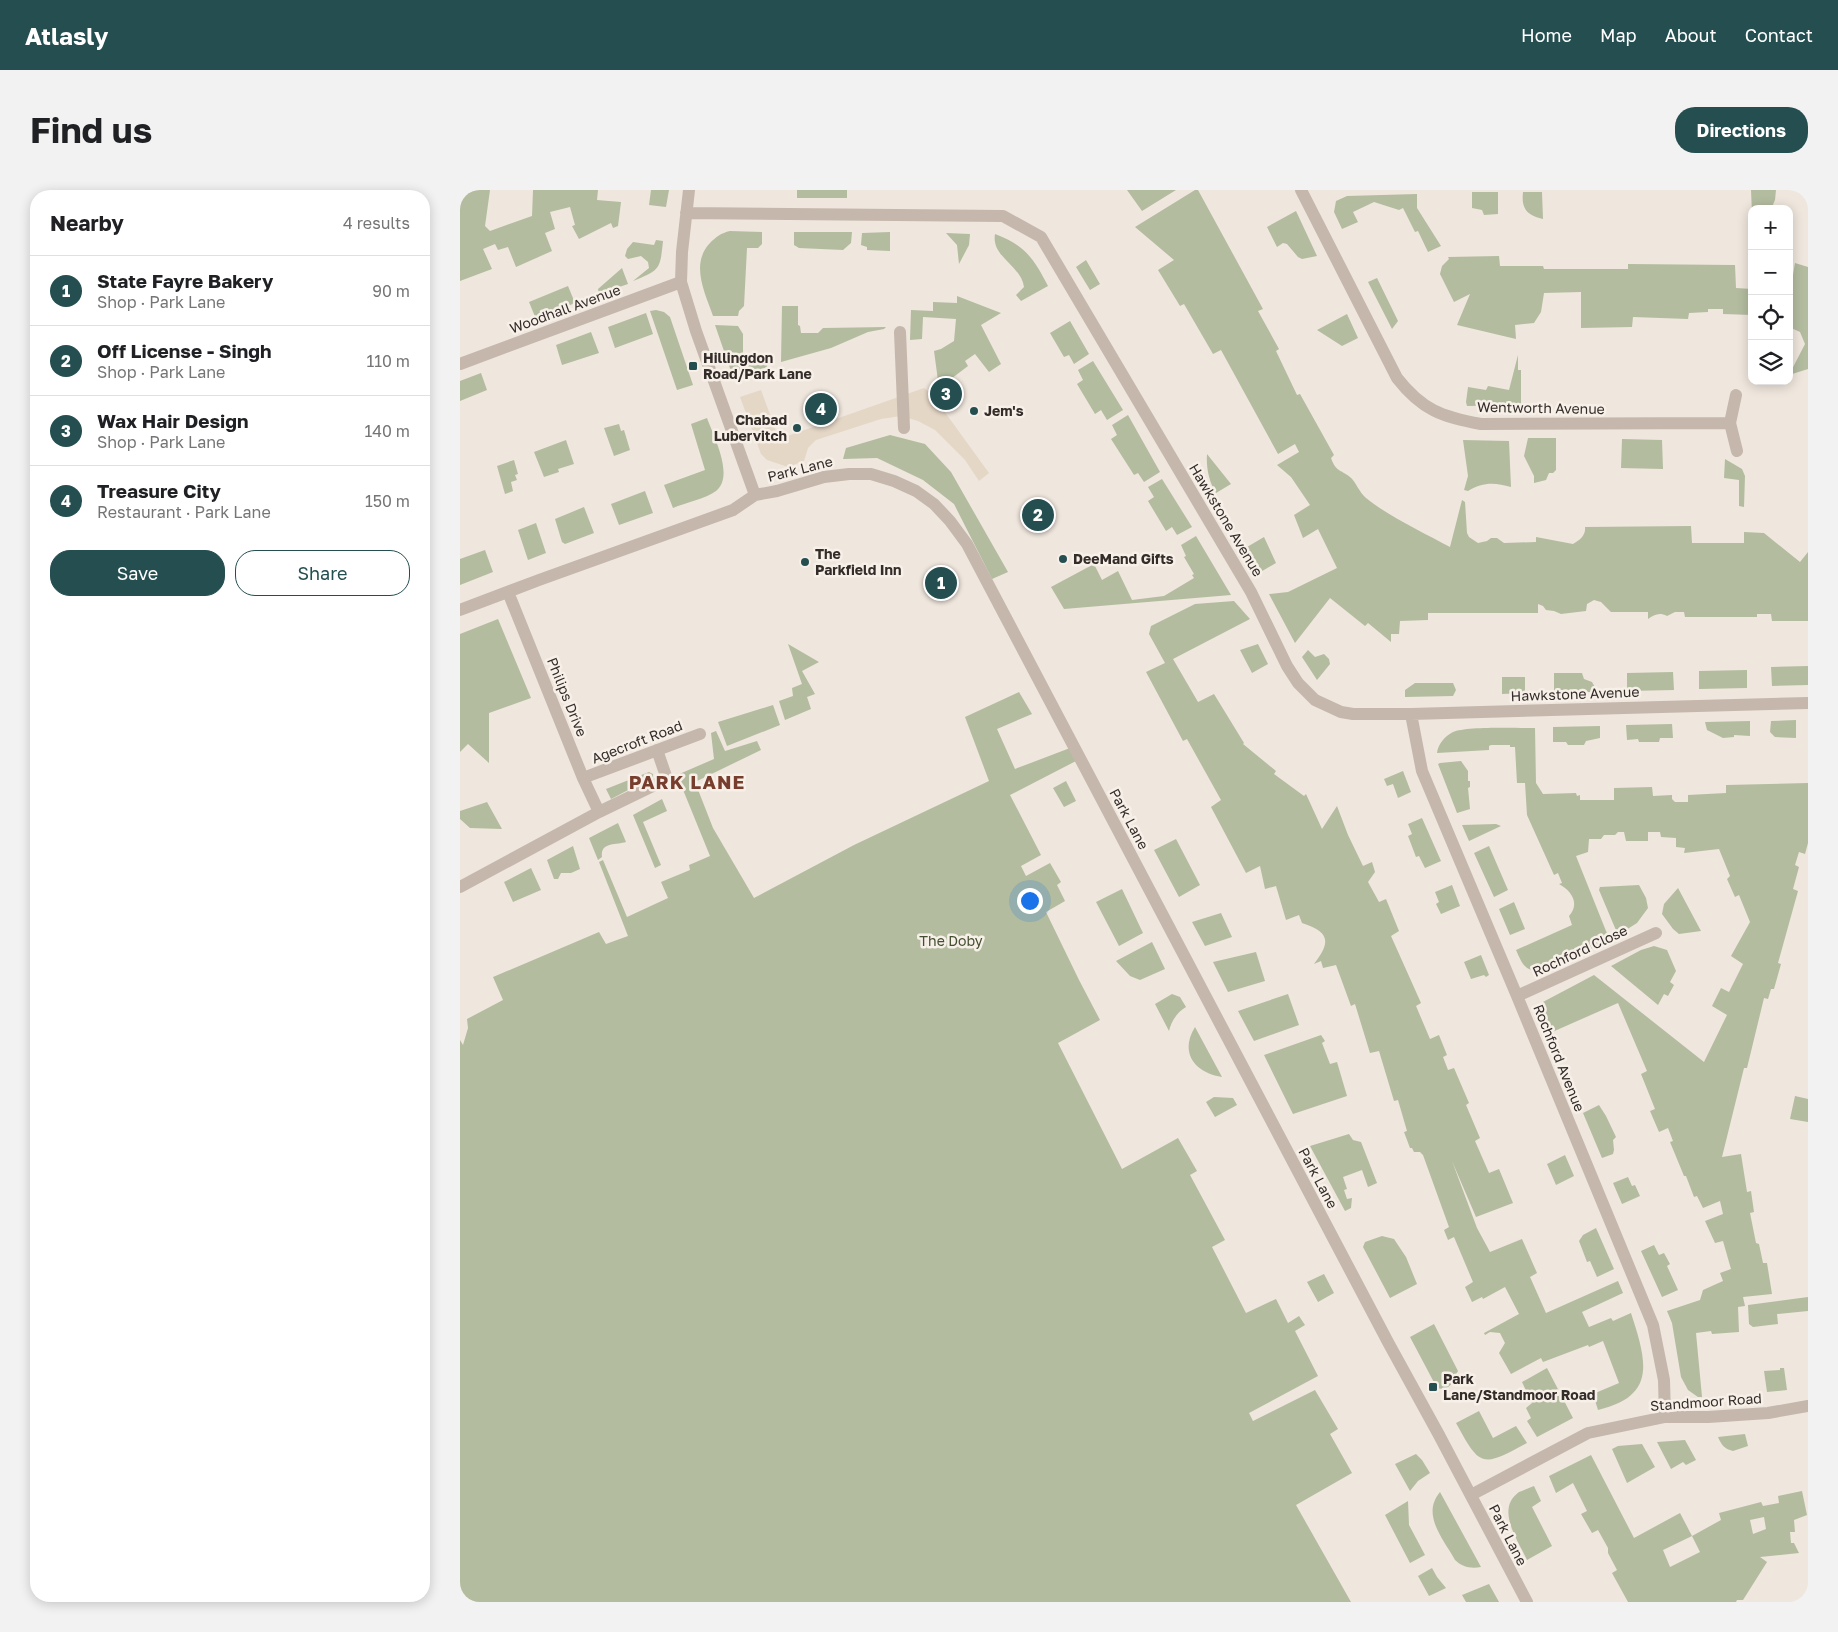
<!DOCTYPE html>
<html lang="en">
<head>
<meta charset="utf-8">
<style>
	:root { --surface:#fff; --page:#f2f2f2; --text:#202124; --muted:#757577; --line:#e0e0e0; --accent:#244e50 }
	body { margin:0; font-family:"Golos Text",sans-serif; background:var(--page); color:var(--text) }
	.controls { position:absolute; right:15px; top:15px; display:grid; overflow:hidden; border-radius:10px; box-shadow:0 2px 12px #0003 }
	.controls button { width:45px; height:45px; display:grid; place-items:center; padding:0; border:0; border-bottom:1px solid var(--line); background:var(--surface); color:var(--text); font:25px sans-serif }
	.you { position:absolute; left:569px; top:710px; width:18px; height:18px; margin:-12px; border:4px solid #fff; border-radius:50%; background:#1a73e8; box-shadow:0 0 0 8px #1a73e833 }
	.badge { display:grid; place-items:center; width:32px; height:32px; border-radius:50%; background:var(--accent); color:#fff; font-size:16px; font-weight:700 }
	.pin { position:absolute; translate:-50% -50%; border:2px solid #fff; box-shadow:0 1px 5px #0006 }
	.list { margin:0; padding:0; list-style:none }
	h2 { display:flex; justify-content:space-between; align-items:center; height:65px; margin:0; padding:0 20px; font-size:21px }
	h2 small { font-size:16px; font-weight:400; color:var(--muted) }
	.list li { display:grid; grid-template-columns:32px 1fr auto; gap:15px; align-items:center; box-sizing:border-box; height:70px; padding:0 20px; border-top:1px solid var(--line) }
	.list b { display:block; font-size:19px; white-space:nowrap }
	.list p { margin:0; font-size:16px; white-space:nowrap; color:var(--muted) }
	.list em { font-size:16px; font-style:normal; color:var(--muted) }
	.actions { display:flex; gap:10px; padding:15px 20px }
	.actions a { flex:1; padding:11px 0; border:1px solid var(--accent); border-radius:20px; text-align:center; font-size:18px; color:var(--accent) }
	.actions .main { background:var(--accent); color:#fff }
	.icon { flex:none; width:28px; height:28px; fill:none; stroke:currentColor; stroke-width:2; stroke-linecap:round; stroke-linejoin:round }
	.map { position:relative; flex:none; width:1348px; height:1412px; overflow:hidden; border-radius:20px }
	header { display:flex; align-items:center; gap:30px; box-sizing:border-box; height:70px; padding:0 25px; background:var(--accent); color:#fff }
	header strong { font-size:24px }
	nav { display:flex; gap:28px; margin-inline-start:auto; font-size:18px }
	.intro { display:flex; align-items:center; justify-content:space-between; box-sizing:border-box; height:120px; padding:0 30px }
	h1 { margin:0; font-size:35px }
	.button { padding:12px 22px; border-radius:20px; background:var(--accent); color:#fff; font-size:18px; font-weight:700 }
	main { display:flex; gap:30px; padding:0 30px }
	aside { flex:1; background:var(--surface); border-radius:20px; box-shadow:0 2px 12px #0003 }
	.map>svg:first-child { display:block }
	.green { fill:#b3bc9f; fill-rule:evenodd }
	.plaza { fill:#e5d7c6 }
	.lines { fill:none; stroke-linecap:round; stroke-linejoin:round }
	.street { stroke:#c5b7ab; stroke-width:12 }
	.poi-dot { fill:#244e50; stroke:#f7f0e9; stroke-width:2 }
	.labels { text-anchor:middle; stroke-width:5; stroke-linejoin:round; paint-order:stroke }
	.street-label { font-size:14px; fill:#342c29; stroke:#f7f0e9 }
	.poi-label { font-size:14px; font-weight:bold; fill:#342c29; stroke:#f7f0e9; text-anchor:start }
	.park-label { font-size:14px; fill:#444f30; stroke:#f7f0e9 }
	.district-label { font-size:19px; font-weight:bold; letter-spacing:1px; fill:#783e2d; stroke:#f7f0e9 }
</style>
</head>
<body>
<header>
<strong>Atlasly</strong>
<nav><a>Home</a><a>Map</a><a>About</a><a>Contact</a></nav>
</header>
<div class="intro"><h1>Find us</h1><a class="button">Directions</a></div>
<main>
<aside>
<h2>Nearby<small>4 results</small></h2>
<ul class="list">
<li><span class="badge">1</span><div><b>State Fayre Bakery</b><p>Shop · Park Lane</p></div><em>90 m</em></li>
<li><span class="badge">2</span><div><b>Off License - Singh</b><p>Shop · Park Lane</p></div><em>110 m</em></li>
<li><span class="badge">3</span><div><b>Wax Hair Design</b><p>Shop · Park Lane</p></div><em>140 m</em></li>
<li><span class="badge">4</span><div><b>Treasure City</b><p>Restaurant · Park Lane</p></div><em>150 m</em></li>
</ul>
<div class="actions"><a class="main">Save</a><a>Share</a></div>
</aside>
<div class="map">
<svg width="1348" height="1412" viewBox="0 0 1348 1412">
	<rect width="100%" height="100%" fill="#efe6dd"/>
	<path class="green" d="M0,0H30L25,36L30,41L72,26L73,0H138L137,10L161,12L158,36L153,38L151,33L119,49L112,36L115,35L110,17L90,22L95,39L85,43L92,61L56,77L48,57L38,60L35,54L23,59L32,79L0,91Z
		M191,0H209L206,17L189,15Z
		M337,0H387V8H337Z
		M667,0H716L682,21Z
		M735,0H738L803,119L798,121L819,159L816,161L837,205L840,204L874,265L871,268C876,282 880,279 890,287C896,292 899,302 906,308C928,326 964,343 990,357L1002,310L1005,312L1007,343L1009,347L1018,353L1027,351L1031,348H1037L1044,353L1076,352V347L1113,354C1120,350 1126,345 1125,337L1231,336L1232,353H1284V342L1304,343L1340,372L1348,362V431H1312L1311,424H1297V427H1225L1224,422H1215L1207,426C1199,422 1194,425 1188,429V422H1151L1141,412L1134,410L1127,414L1126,421L1101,424L1094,421L1086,420L1083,416L1078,414V423H968V430L940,431L939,444H931V452L908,433L905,436L870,408L835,453L809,404L828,402L877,378L858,339L843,348L834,325L850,315L831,287L817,275L839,262L835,254L818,264L761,160L753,164L724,114L720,116L698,80L714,70L675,37Z
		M1291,0H1316L1315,10L1311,19H1292V24Z
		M1012,2H1038V24L1024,25L1022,20L1012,18Z
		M1063,2H1082L1083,29C1067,25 1061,19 1063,2Z
		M957,4V18L981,56L968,62L958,41L955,42L943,18L939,20L914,12L893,22L898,32L882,39L874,22L876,11L887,6Z
		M836,21L857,66L842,69L838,67L827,54L823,53L817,57L807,37Z
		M270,41L302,42V54L298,58H287L284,116L279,121L278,126H253C245,103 230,74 250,53C256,47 261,43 270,41Z
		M334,42H392L391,53L383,60L339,58L334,55Z
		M430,42V61L407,60V57L401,55L402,43Z
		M486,43L510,44L509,55L499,74L497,55Z
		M535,44C565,55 574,69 588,96L561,111L556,105L564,97C561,75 531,67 535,44Z
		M196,50L203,51C200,80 200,80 173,91L189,78L188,72L181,66L168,69L165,66L167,59L173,52L194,55Z
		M1039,66L1040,76H1083L1084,79H1168V74L1275,75L1276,98L1292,99V125L1263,124V119H1248V122L1229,123L1228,129L1173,127L1172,137L1121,138V102L1084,103L1081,122L1074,133L1055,135L1056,149L997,135L1010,104L994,112L980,84L982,76L989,69L988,67Z
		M626,70L640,94L630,100L616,77Z
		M1335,73L1348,77V179L1329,185L1345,154L1340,142L1329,137V85H1333Z
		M162,78L168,94L139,104L138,99Z
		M917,88L938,131L932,139L908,92Z
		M108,96L115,113L76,129L69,112Z
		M497,106L541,123L521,135L541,174L529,182L515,164L505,171L508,176L479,198L474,161L481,159L494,151L496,129L463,127L462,149L450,150L451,120L473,121V112L497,113Z
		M322,116H338V135L340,136L341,143H358L363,138L426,137L424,139L408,142L371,158L321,172Z
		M196,120L204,122L210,127L233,195L217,200L190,121Z
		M186,123L193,144L155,158L148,137Z
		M887,124L898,148L882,156L857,140Z
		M610,131L629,164L614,174L609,165L604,167L590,143Z
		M255,135L278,136L283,144V170L308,171L307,177L274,190Z
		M131,142L139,163L102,175L96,155Z
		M1058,165V180H1061V215L1007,216L1006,212L1008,197L1026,200L1028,196L1049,200Z
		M633,171L663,220L647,230L641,220L635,224L617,194L623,190L618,180Z
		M21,183L27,200L0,211V191Z
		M668,225L700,282L684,292L678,283L674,285L651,249L657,245L652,235Z
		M247,228C253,245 275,286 256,301C247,308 225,313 213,318L204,295L245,280L231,234Z
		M159,234L161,241L164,240L170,260L154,266L144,238Z
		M430,245L465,254L491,282L548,382L532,389L494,314L463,290L417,268L383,269L386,258Z
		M1068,248H1096V280L1093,283H1089L1086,290L1074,293V286L1064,266Z
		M1162,249L1202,250L1203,279L1161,278Z
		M106,250L114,274L98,279L99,282L84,287L74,262Z
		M1003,250L1049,251L1051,297C1035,292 1022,292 1008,301L1004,300L1008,286Z
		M747,264L771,294L756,303C749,292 746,277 747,264Z
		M1265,269L1282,279L1285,286L1284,317L1279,316V290L1264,288Z
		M54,270L58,284L55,285L57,290L51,292L53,301L45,304L37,276Z
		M702,289L732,337L717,345L712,337L706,341L688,311L694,307L688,297Z
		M185,301L193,323L159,335L151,314Z
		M124,317L134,343L105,354L102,352L95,329Z
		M76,333L86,363L68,370L58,340Z
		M736,346L771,405L604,419L591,397L634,374L642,390L658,381L672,410L704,406L734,388L732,385L734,384L724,367L726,366L721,355Z
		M804,347L816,373L797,384L782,360Z
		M25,360L33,382L0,395V369Z
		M774,411L790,429L713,469L738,512L754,504L784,553L783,554L816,581L814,584L844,606L846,604L862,639L877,616L888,645L903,676L912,672L915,682L908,692L919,712L926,709L939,741L931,746L961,813L956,816L970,849L979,845L987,865L983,867L988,880L994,878L1009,913L1006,915L1020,948L1015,951L1029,983L1039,979L1053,1013L1016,1027L992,971L1017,1038L1030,1062L1062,1049L1077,1083L1070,1087L1086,1123L1158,1091L1163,1103L1122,1122L1129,1137L1151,1128L1153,1131L1171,1123C1186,1170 1198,1206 1138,1220L1133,1204L1159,1193L1143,1151L1129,1157L1128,1155L1083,1172L1081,1168L1051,1184L1039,1163L1045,1153L1040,1143L1030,1142L1025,1145L1024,1143L1059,1124L1045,1097L1023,1109L1022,1107L1012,1112L1005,1097L1013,1092L994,1047L988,1050L984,1040L989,1037L963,965L960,962H954L952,958H950L944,942L947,941L938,910L934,911L919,861L910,863L895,814L891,816L876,775L863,778L861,771L854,774C871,752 870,742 842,733L839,725L826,730L816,696L805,699L800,676L786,683L751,617L761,610L727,549L723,551L686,482L705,473L689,444L691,436L735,414Z
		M38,429L71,508L29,523V573L8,554L0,562V444Z
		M328,454L359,472L342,481L355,504L347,507L351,519L325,530L319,511L333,506L332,498L342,494Z
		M798,454L808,474L792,483L780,460Z
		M848,460L855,467L864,464L869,469L870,474L857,490L842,467Z
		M1348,476V495L1312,496L1311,477Z
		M1287,480V498L1239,499V481Z
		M1213,482L1214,500L1167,501V483Z
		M1094,483H1122L1124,489L1132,492L1137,501L1135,502H1094Z
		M1065,487V503L1042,504V487Z
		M955,493H993L996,500L993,506L945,507V500Z
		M559,502L572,524L537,539L555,579L610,558L616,571L550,605L581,665L561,676L566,686L590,673L601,692L597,695L605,711L586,722L619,790L640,830L598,853L662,979L718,948L737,981L730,985L765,1050L752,1057L786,1123L816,1109L828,1133L839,1126L845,1135L835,1141L858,1186L789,1223L793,1231L855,1200L878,1239L870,1244L892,1283L836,1315L891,1412H0V850L3,855L8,838L7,829L43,810L33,787L139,742L146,754L168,746L139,672L143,670L167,727L208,708L201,692L230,680L229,675L250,666L217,585L254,569L251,543L256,541L265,561L297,551L301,560L235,592L253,638L294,708L394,655L529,591L505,527Z
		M313,515L320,535L267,556L258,532Z
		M1336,530V548L1315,547L1310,542L1311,531Z
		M1290,531V546L1274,545V547L1263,548L1247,540L1245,532Z
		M1212,534L1213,548H1200L1199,552H1179L1178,549L1167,550L1166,535Z
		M1140,536V548L1126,551L1124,555H1108L1106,552H1093V537Z
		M1075,538L1076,593L1083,604L1116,603L1117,606L1120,605V610H1154V598L1192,597L1193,606L1212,605V609L1215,612H1228V605L1266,603V595L1348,593V653L1345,664L1339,662L1335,675L1339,677L1333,699L1338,701L1318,773L1321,774L1314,799H1311L1308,809L1304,808L1287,878H1284L1262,967L1281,964L1287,1002L1291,1001L1294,1022L1290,1023L1296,1053L1299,1054L1303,1073H1307L1312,1104L1283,1107L1285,1116L1278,1117L1279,1142L1252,1144L1251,1141L1236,1143L1242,1207H1238L1228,1200L1221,1187L1212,1133L1207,1121L1240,1110L1243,1100L1263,1091L1260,1083L1271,1079L1263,1051L1255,1053L1245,1031L1263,1024L1260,1011L1243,1018L1237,1006L1234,1007L1226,986H1224L1210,952L1213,951L1208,938L1199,942L1190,921L1195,919L1181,884L1187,881L1158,813L1090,843L1079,818L1081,813L1134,785L1244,872L1267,825L1252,816L1261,798L1269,802L1283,774L1271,766L1290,732L1279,705L1275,707L1267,689L1270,686L1259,659L1224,663L1225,658L1216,657V648L1201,647L1200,642H1188V651H1166L1164,642H1158L1155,645H1144L1141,649H1129L1128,662L1116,666L1150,751L1078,781C1064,781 1061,771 1056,760L1112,735L1109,726C1120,714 1112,701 1099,694L1102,693L1098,683L1094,685L1067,625L1065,593H1057L1055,557H1050V555H1031L1029,556V560L977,563C978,554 985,546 993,542C1006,536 1058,538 1075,538Z
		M1001,571L1008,581V591H1010V597L1008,598L1010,619L997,623L978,574L980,573Z
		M943,581L951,602L938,608L933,594L927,596L924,589Z
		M189,582L193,584V587L151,609L146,599Z
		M606,591L616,611L604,617L593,598Z
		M202,609L207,621L183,632L201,675L195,678L173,625Z
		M27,612L42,639L10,638L0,629V621Z
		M962,628L981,671L965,678L959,666L956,667L948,646L952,644L948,634Z
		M158,633L166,652C156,655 140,652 142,667L138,670L129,648Z
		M1036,634L1041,636L1009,651L1002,635Z
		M716,649L740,695L719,707L694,660Z
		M113,656L120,679L111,683H101L98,689H94L87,670Z
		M1029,656L1048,700L1034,707L1014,663Z
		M71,678L81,700L53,712L44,692Z
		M992,695L1000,716L981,724L976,714L979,712L975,702Z
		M1179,695L1186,708L1188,718L1177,733L1158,745L1139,700L1140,697Z
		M1218,698L1241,741L1219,744L1213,739L1202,724L1204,714Z
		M662,699L683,743L659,756L636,712Z
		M1054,712L1065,739L1050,745L1039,719Z
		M761,723L772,747L745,756L732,732Z
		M692,752L705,779L680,790L670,786L656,771Z
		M1194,756L1207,760L1216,781L1210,792L1214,795L1208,806L1204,804L1198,815L1151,776L1181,760Z
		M796,762L805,791L768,802L753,772Z
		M1021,765L1029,785L1026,787L1024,785L1011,789L1004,772Z
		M712,804L720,807L726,817C717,822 711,832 709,841L695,814Z
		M828,804L839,835L794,851L778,821Z
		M735,837L762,887C735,883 719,863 735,837Z
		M861,845L865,851L862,853L870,874L877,872L887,906L833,924L804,865Z
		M1335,906L1348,909V932L1330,929Z
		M754,907L773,908L777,915L755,927L746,912Z
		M1139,915L1146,926L1156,947L1153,950L1154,960L1153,964L1142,968L1123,923Z
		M889,944L893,950L901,952L917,993L908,997L902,980L883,987L887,999L884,1000L887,1009L892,1008L891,1018L885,1021L850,956Z
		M1105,965L1114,986L1096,995L1087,974Z
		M1168,987L1172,996L1175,995L1180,1006L1162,1014L1153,993Z
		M1136,1038L1154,1079L1137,1087L1130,1071L1127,1072L1119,1051L1123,1045Z
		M922,1046L934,1049L946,1067L957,1094L930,1108L903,1057L905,1052Z
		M1194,1055L1199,1065L1204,1063L1210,1074L1207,1076L1218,1100L1202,1107L1181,1061Z
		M864,1084L874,1103L858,1112L847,1092Z
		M1348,1107V1121L1317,1124L1318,1134L1293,1137L1289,1134L1288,1115Z
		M974,1134L998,1181L995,1186L996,1188C992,1195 986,1201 977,1198L950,1147Z
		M1087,1178L1113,1228L1077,1247L1067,1231L1071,1228L1066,1218L1072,1213L1062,1192Z
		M1320,1178H1324L1327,1200L1307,1202L1304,1181L1320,1180Z
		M1019,1221L1033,1248L1056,1236L1067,1253C1022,1278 1020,1277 996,1233Z
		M1285,1244L1288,1256L1273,1261C1264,1259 1261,1254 1258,1247Z
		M1225,1250L1236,1270L1226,1275L1223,1272L1211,1279L1197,1252Z
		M1182,1254L1195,1277L1167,1293L1152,1259L1158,1256Z
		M956,1264L962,1270L970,1283L958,1291L950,1301L935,1274Z
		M1131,1265L1174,1348L1220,1323L1232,1346L1261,1330L1259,1323L1301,1312L1303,1316L1319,1313L1318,1306L1342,1301L1347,1325L1334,1330L1335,1342H1330L1331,1353H1334L1339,1363L1300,1367L1307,1372L1283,1410H1277L1276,1412H1168L1152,1383L1157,1380L1148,1363V1358L1138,1340L1132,1343L1121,1324L1127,1321L1113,1293L1096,1303L1089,1286ZM1304,1327L1306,1339L1293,1344L1290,1330ZM1232,1346L1240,1362L1210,1377L1203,1360Z
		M1074,1296L1081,1311L1072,1317L1092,1356L1067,1370C1058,1350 1035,1319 1059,1302C1064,1300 1069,1298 1074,1296Z
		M980,1302L1021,1377C1011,1379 1002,1377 995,1370C983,1348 961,1325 980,1302Z
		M948,1311L949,1335L965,1365L950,1373L925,1325Z
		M972,1378L977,1387L986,1398L969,1406L958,1386Z
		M1029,1394L1039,1412H1006L1002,1405Z"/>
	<path class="plaza" d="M464,198L471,203L529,283L519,291L505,270L475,240L458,231L441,226L421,229L356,250L348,258L344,271L328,277L307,270L301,264L280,207L301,200L319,249Z"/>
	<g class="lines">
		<path class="street" d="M229,0L222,62L221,92L236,141L295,305
			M841,0L937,188C962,220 982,227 1021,234L1270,233
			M226,23L543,26L581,47L791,402L827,476L838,493L855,510L881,522L893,524H951L1348,513
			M440,142L444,238
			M0,174L221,92
			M1276,205L1270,233L1277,261
			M48,402L123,588L139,622
			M0,420L79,390L273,320L295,305L317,301L364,287L389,284H411L434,291L456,301L474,314L490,331L507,354L929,1154L979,1245L1067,1412
			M951,524L962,581L1057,806L1193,1135L1204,1190L1205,1227
			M123,588L240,544
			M0,697L139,622L207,589L197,560
			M1057,806L1196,743
			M1011,1305L1128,1243L1205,1227H1248L1308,1223L1348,1216"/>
	</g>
	<g class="poi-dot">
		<rect x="228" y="171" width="10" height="10" rx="2.5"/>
		<circle cx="514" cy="221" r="5"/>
		<circle cx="337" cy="238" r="5"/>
		<circle cx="603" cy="369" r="5"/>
		<circle cx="345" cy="372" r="5"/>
		<rect x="968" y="1192" width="10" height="10" rx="2.5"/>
	</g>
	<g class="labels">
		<g class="street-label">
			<text transform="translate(105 119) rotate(-20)" y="5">Woodhall Avenue</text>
			<text transform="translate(1081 218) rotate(1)" y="5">Wentworth Avenue</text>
			<text transform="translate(340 279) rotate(-14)" y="5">Park Lane</text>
			<text transform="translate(766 330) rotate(59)" y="5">Hawkstone Avenue</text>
			<text transform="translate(1115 504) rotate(-2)" y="5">Hawkstone Avenue</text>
			<text transform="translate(107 507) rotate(68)" y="5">Philips Drive</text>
			<text transform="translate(177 552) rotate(-21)" y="5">Agecroft Road</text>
			<text transform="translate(669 629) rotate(62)" y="5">Park Lane</text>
			<text transform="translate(1120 761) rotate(-25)" y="5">Rochford Close</text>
			<text transform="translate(1099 868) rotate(68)" y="5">Rochford Avenue</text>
			<text transform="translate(858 988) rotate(62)" y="5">Park Lane</text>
			<text transform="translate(1246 1212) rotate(-4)" y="5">Standmoor Road</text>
			<text transform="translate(1048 1345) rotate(63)" y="5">Park Lane</text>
		</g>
		<g class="poi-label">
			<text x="243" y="173">Hillingdon<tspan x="243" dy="16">Road/Park Lane</tspan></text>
			<text x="524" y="226">Jem's</text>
			<text x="327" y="235" text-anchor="end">Chabad<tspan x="327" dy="16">Lubervitch</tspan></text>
			<text x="355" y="369">The<tspan x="355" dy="16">Parkfield Inn</tspan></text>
			<text x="613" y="374">DeeMand Gifts</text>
			<text x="983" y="1194">Park<tspan x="983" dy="16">Lane/Standmoor Road</tspan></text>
		</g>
		<g class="park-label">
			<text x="491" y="756">The Doby</text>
		</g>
		<g class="district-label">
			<text x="227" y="599">PARK LANE</text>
		</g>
	</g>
</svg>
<div class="controls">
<button>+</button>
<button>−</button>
<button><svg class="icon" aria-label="locate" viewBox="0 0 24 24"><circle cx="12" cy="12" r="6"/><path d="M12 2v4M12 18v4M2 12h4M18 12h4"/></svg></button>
<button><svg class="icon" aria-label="layers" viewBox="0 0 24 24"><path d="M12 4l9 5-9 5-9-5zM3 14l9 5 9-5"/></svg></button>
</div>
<div class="you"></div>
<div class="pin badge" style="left:481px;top:393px">1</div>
<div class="pin badge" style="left:578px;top:325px">2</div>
<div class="pin badge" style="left:486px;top:204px">3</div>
<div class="pin badge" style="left:361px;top:219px">4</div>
</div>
</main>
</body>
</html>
